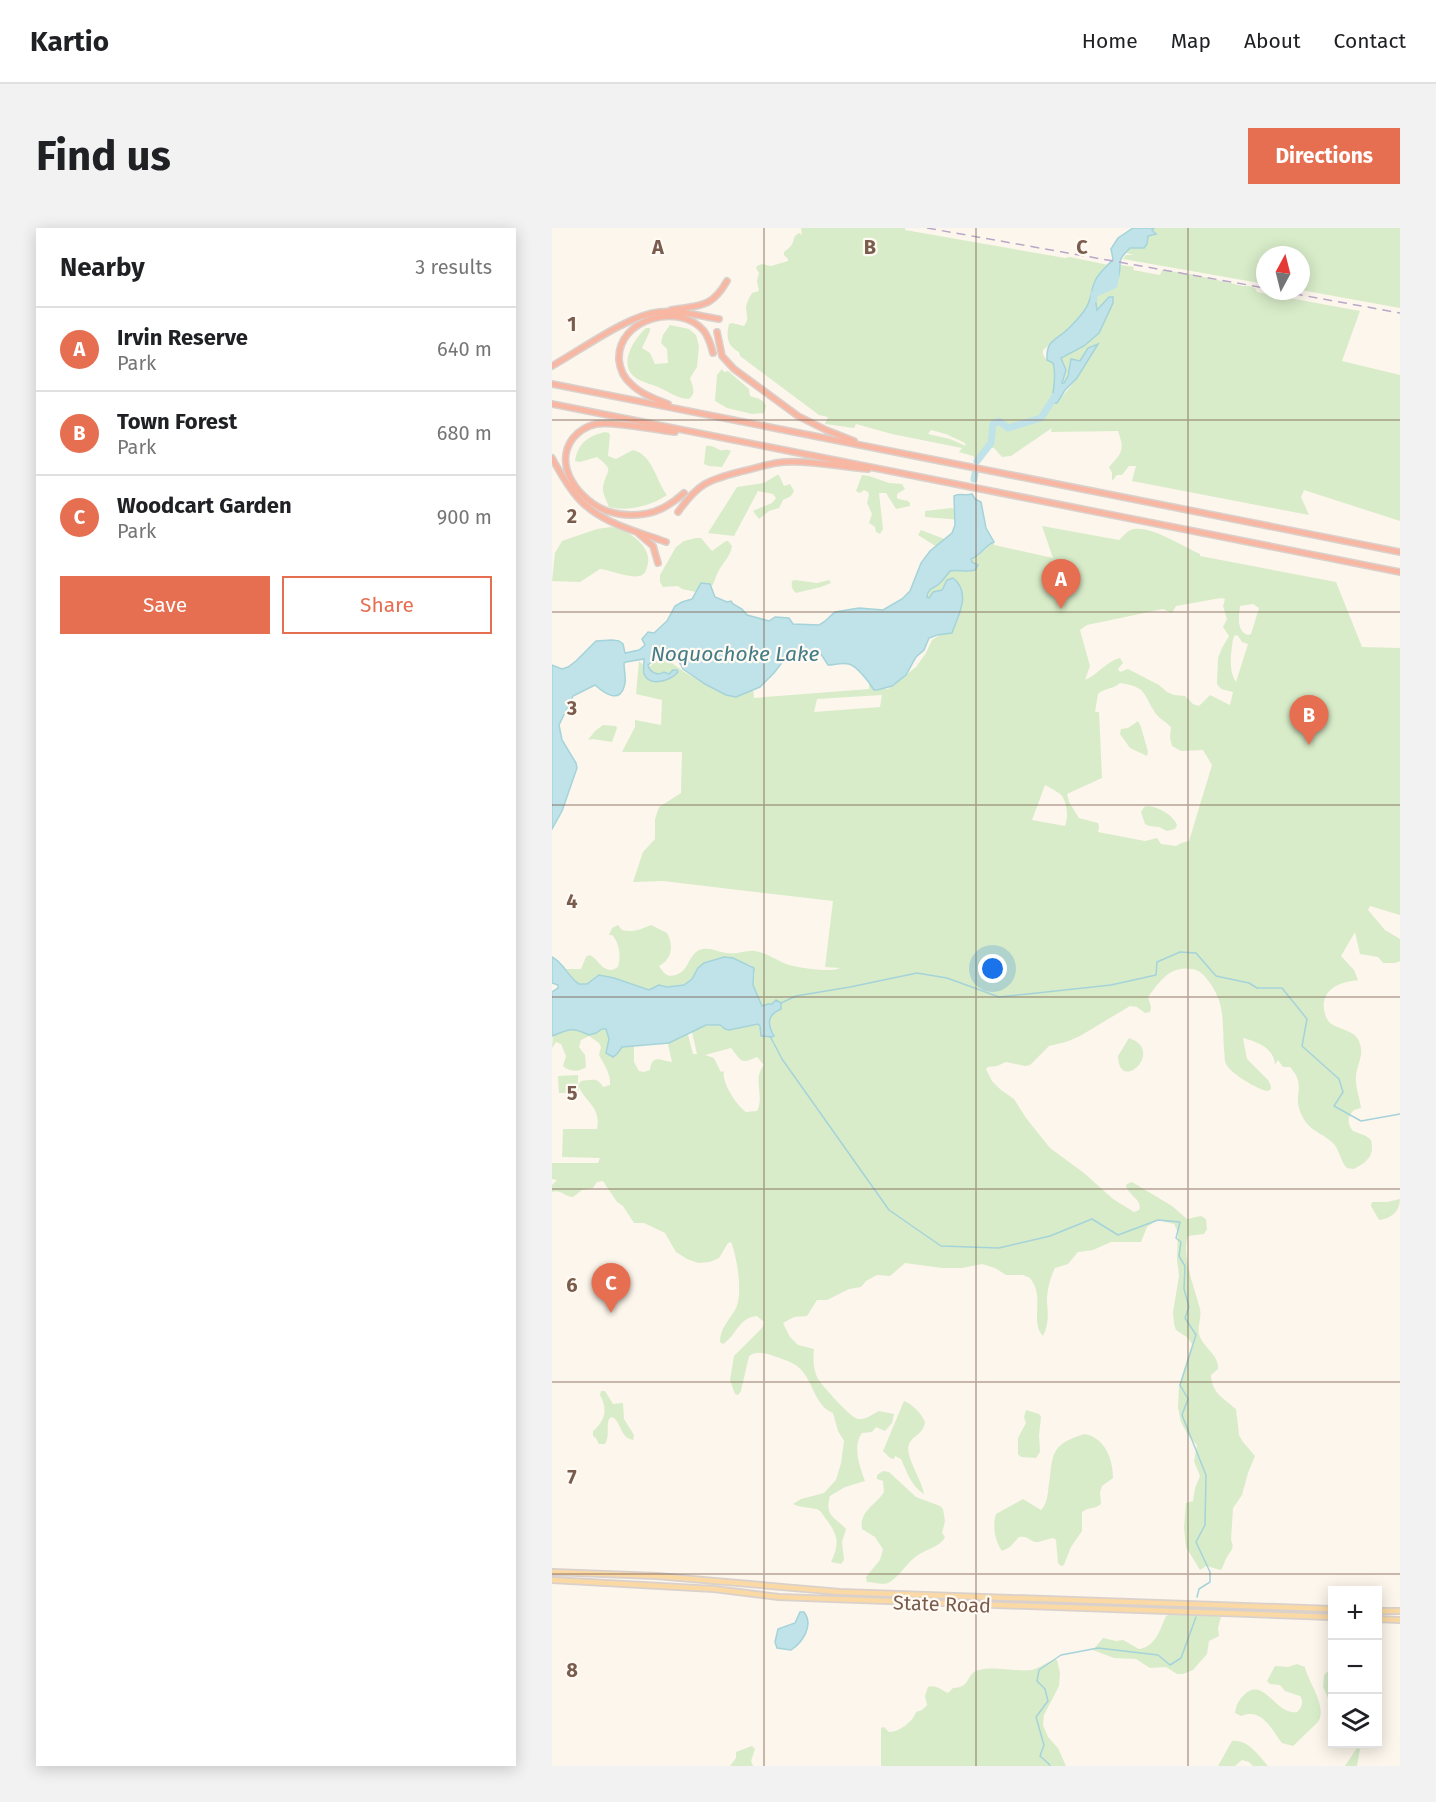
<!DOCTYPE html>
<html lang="en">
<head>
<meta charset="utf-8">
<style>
	:root { --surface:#fff; --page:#f2f2f2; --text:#202124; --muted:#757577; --line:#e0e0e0; --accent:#e76f51 }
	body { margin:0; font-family:"Fira Sans",sans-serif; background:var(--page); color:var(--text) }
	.controls { position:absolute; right:18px; bottom:18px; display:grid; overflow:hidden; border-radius:0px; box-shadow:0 3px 15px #0003 }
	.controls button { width:54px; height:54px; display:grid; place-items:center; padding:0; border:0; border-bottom:2px solid var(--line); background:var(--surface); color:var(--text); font:30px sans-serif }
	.compass { position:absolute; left:704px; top:18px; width:54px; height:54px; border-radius:50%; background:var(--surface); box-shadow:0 3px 15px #0003; rotate:7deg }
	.you { position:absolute; left:441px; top:741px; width:21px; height:21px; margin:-15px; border:4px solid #fff; border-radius:50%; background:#1a73e8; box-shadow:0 0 0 9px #1a73e833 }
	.badge { display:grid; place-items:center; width:39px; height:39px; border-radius:50%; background:var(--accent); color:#fff; font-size:20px; font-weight:700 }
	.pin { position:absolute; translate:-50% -50px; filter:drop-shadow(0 2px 3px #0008) }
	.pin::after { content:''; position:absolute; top:32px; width:21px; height:18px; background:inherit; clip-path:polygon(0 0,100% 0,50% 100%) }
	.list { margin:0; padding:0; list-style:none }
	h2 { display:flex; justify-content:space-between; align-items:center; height:78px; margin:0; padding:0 24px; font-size:26px }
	h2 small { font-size:20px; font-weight:400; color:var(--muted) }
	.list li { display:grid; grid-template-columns:39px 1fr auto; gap:18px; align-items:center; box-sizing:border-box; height:84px; padding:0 24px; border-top:2px solid var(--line) }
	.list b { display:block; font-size:22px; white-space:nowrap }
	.list p { margin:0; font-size:20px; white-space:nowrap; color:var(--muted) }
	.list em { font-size:20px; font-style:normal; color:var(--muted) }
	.actions { display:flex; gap:12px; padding:18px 24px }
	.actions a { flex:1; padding:14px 0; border:2px solid var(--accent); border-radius:0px; text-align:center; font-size:21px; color:var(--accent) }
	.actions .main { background:var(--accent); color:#fff }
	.icon { flex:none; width:33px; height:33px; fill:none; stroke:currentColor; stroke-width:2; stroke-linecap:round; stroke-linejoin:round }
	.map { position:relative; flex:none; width:848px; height:1538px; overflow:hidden; border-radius:0px }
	header { display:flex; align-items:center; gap:36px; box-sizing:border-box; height:84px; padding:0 30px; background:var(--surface); border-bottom:2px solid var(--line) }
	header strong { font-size:28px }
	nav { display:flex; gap:33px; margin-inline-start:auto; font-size:21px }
	.intro { display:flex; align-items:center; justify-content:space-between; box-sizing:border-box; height:144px; padding:0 36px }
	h1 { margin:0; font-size:42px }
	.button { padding:15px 27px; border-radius:0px; background:var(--accent); color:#fff; font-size:21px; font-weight:700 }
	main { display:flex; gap:36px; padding:0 36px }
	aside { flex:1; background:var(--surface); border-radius:0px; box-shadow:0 3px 15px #0003 }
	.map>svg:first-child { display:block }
	.green { fill:#d8ecc9; fill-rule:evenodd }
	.water { fill:#bfe3e8; stroke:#a5d3da; stroke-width:1.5 }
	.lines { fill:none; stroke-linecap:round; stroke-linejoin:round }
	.stream { stroke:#a5d3da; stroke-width:1.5 }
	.river { stroke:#bfe3e8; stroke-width:7 }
	.primary-casing { stroke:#dad1cd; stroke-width:8 }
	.motorway-casing { stroke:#dad1cd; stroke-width:8 }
	.primary { stroke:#fbd9a5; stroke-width:4.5 }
	.motorway { stroke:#f7b7a3; stroke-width:5 }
	.rail { stroke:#b9a8c9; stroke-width:1.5; stroke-dasharray:9 6; stroke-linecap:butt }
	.grid { fill:none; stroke:#7a5c4d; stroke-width:1.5; stroke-opacity:0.55 }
	.labels { text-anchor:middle; stroke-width:4.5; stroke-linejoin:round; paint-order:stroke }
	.street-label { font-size:20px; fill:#7a5c4d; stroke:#fffaf3 }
	.water-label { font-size:21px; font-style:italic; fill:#437c86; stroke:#fffaf3 }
	.grid-label { font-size:20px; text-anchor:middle; font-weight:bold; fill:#7a5c4d; stroke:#fffaf3; stroke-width:4.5; stroke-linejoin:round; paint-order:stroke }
</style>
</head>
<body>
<header>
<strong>Kartio</strong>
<nav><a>Home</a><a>Map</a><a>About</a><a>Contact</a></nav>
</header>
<div class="intro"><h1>Find us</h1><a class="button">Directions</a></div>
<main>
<aside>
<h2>Nearby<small>3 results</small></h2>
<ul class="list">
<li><span class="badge">A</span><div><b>Irvin Reserve</b><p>Park</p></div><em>640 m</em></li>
<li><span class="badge">B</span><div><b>Town Forest</b><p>Park</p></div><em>680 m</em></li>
<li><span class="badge">C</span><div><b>Woodcart Garden</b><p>Park</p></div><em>900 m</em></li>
</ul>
<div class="actions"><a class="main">Save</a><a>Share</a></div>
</aside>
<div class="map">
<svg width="848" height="1538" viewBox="0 0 848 1538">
	<rect width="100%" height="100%" fill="#fdf6ec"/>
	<path class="green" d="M249,0H353V2L513,30L518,29L561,38L543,65L540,98L504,112L491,122C490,130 496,132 501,135C504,144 502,164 499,174L504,175L519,158L534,129L533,124L530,131L518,138L514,152L508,159L509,130L532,117L547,105L561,75L545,91L543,68C547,63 551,62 556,59C564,52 567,46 569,37L582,39L581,42L608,47L610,42L639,46L691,58C697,58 704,58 705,64L808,83L790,133L848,147V293L752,262L749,269L757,287L580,253L584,238H577L570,247H565L560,253V245L557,239C570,225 573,222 566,203L499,204L500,200L459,228L450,229L442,220H438L425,233L421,228L407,224L410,220L340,206L304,196L302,200L273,196L276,189L267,187L188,128L187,124C175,118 174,109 177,96L180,95L192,98C198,90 194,88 194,79C195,74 197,70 200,65L207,63L205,53L207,45L204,40L205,38L210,36L219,38L236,33V31L232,27V24C234,22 239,19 240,16C243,11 240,9 247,5L250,7ZM379,202L394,206L413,215L414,218L398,211L376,206Z
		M602,0H848V80L749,62V27H713V56L571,31L574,27H582L574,25L578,20H586L596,8L603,7L600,2Z
		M118,97L137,101L144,107L147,118L145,139L138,150C140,158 145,164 137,171C123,170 118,164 106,159C99,156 90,154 84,150C65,137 82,111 94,100H98V103L90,120L98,125L103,136L116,135L115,121L109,115L111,107Z
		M170,141L172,144L176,143L197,161L198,168C206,171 210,170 214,178L212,185L200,186L175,180L163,173L165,147Z
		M53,204L57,205L58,207L56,228L64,231L81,222C101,227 104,253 115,267C99,278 75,284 57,279C55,273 50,265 51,259C54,241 64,244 45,229L28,234L23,233C26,215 36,208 53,204Z
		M154,218C161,217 162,220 168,222C173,223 174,220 179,223L170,239L157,238L152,236Z
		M225,247H227L232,258L238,256L242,263L239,268L231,272L227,280L217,283L207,291L201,283L220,275L224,270L221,266L206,263L182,308L156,305L185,259L212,255Z
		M310,247L317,248L337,255L350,256L353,261L345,266V270C349,273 356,271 358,275V278L344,281L334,265H327L331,301L328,306L324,304L323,299L317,295L320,286L315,275L317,267L316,264L312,262L308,265L304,263Z
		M399,280L403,281L409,292L373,289V283Z
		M490,298L567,312C571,308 576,302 582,301C600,298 632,319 648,326V328L784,354L810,419L848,420V687L818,678L816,682L833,702L848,711V733L843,735H831L826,729L808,726L803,704L789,728L802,742L806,752C789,754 769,760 772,782C773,786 774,791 778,795C787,802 805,802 808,816C812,827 805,837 804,848C803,859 808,870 809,880L802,882C795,888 795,896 801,903L814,908L819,912C823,928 815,934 802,941L795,940C788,933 788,922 781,915C768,903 755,903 748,883C741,866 755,858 738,839H731L726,832L723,837C722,820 706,814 691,810L695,831L716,852L719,858V861L716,863C706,862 678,845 674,836C672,831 673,826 672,822C670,796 674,778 658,755C653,748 648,742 640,741C618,737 608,753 596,769L599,779L598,784L593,785L585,779L578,778L528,808L514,814L497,818L478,837L473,838L454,834L445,838L436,839L434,841L440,853L449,862L462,871L474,890L498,920L532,945L561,971L582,984L587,982C591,972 577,968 574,958L575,956L580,954L620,978L635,991L649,988L654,991L655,1001L652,1006L636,1008C629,1027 643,1061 648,1081C650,1091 644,1101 648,1109C653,1121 667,1127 666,1141L659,1147C659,1164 672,1171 684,1181L687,1207L691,1214L703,1228L696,1245L690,1267L681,1280L679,1312C683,1320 679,1322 675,1329C672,1333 672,1338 669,1342L654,1338L648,1342L634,1319L632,1299L634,1275L641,1273L643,1260L648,1248L642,1233L645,1217L637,1209L629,1194L626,1179L627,1158L640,1116L636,1110L624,1102L622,1096L621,1084L627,1048L625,1031L626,1004L622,996L605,992L595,999L589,1014H559L541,1022L526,1024L516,1036L503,1040C498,1050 495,1062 495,1074C496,1085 497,1097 491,1108C477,1093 494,1070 478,1050L471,1047H454L443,1040L430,1036L410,1040H390L353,1035L338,1048L325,1047L314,1053L309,1059L297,1061L275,1072H265L255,1088L242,1089L231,1095L238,1109L246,1117L262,1121C261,1130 261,1140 265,1149C268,1156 300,1191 306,1191C315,1192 320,1186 327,1183L342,1186L340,1195L333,1203L324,1199L320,1204L310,1205C300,1218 308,1239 313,1253L293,1259L278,1268C272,1290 284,1289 294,1301L290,1314L292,1332L289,1336L279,1334C288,1315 286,1307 274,1291C271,1287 269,1282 264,1281C256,1279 249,1280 241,1276L249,1271L272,1265L284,1252L289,1235L292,1213L286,1203L281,1185C261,1177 262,1151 245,1138C238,1133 227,1130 219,1127C211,1125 204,1123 197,1128L189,1163L186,1167L183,1166L178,1152L182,1128L210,1100L212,1094L205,1088C187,1089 184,1108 171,1116L168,1114C168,1099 178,1092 184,1080C191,1066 185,1028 179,1014L176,1015L167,1030L158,1034L146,1035L135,1031L124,1024L113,1005L92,995H82L71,978L65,974L51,953L45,954L41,960L30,962L21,969C13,969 9,961 0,964V957L5,952L0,951V935H46L48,930L10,929L11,901H45C49,879 35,876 27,859L26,865H7L6,848L26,847V857L29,853C40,852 46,849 51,859L58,857C59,846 52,836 47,827L49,819L47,815L37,808L29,812L27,819L33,827L34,839C28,844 17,844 11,838L14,828L9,816L4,814L0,820L1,807C20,802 16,797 37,807L50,801H54L57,811L54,825L59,829L65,826L70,819L82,818V834L87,843L92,844L98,842C100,825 109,833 120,834L115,812L135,803L141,826H145L139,800L141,799L165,797L177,802L206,796L208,798V805L218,809L222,806C213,795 217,786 229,781L223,773L220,776L210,778L201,757L203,746L199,737L186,734L181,730L146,740L140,751L132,757L115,759L105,758L97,762L62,750L44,748C31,765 23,754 14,741H29L34,729L37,727C46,730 48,742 60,742L66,739C69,729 68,715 60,707H57L60,700L66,697L70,702C81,705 89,701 99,697L115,705C122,718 120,731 107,738L112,745L117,748C138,747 134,729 147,722C157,718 166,724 175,725C184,727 194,722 203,723C216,725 225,733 237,737C249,740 278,745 288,740L273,739L281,673L111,653L81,654L91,624L103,611V591L107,579L129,565L130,524H70L83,499V492L109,497L110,472L84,466L87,433L92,438L93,449L101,453L111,452L96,440L107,431H114L134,445L165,463L201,458L202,470L317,461V453L329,460L336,461L364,439L374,425L380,412L403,397L406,392L410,377L394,354L390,362L380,365L376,370L375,369C376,359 382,361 388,355C392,352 395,347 398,343L408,342L418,344L424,335L420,334L419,331L425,329L440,315L442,314V317L501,330ZM669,370L673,371L671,378L675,391L671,399L677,408L670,420L666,430L665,456L669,461L681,464L678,477L658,467L647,478L641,476L633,468L622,467L615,464L607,457L578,442L576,441L568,444L566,441L571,435L568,430C555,433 545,447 533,452L538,438L528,402L535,397L611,381L620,385L624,378ZM701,376L707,380L699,406L696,407C684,403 687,388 688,378ZM683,407L686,408L690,414L696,416L684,454C676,442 679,425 681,411ZM568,455C596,459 591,467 604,486C608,491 614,494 619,499L618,510L620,518L629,523L651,522L660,537L637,613L629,615L624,618L609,616L605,610L593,613L546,604L547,599L546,595L527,590L517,574L515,566L550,550L547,484H543L546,466C552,460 562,461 568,455ZM330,467L328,479L262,484L265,471ZM493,557C497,559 508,565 510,568C516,577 516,590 513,598L480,592ZM179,820C190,834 189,836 205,829L212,837C200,851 213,868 205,883L194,884C185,878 169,854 172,843L169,844L162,830L153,827Z
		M59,299C75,301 99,317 96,335C95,340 94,345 90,347C80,352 59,342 48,341L28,354L0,353L3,325L10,313L45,301Z
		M369,302L395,312L385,319L366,307Z
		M144,310H149L160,323L174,313H176L180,318C178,330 171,334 166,344C163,349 163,354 160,358L158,356H148L144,364L130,361L126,358L111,359L108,354V347L124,319L132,313Z
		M243,352L265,355L277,352L279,355L269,359L244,365C240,362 239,358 240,353Z
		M586,493L589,499L596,524L595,528L578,520L568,506L569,501L576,500Z
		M51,497L64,498L65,500L60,514L41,511L36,512L43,503Z
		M596,578C607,579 621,587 625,597L623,601L615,603L607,599L597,598L593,596L589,584L592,579Z
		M577,810C614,822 567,867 566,828Z
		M848,971C848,983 839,991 827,992L819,978L820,974H835Z
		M49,1163H53L61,1176L71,1175L72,1191L82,1207L81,1212C67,1209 70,1194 60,1189L57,1191C54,1199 58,1208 53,1216H47L44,1210L41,1208V1203C53,1193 56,1181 48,1167Z
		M352,1173C359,1175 370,1186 373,1194C371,1207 361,1207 357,1216C352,1227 371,1254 372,1266C359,1258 355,1244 349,1231L343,1228L342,1231L338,1230L331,1223Z
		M474,1182L487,1186L489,1189L487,1207L488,1224L484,1230L469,1229L466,1226V1210L474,1195L472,1189Z
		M533,1206C553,1210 561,1231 561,1250L550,1258L548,1264L549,1276C544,1281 536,1279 530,1284V1303L519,1319L512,1337L509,1338L506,1335L504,1312L501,1310C495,1311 491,1313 486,1314C477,1314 477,1307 467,1309L458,1319L450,1323C443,1313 440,1298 444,1286L471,1271L489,1282C494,1277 495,1270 496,1264C502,1230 494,1217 533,1206Z
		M331,1243L337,1244L364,1269L388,1278L391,1281L393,1293L390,1305L393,1309C388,1319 375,1321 366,1327C355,1334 349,1347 338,1354C332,1358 322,1354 315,1354L314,1349L328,1332L331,1321L323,1309L310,1301C307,1283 324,1277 332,1264L331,1253L325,1251V1247Z
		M622,1385L629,1387L642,1385L669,1389L666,1400L667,1408L657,1413L655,1426L641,1442L631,1446H625L614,1439L598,1440L584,1431L562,1430L541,1422L551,1410L564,1413L571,1412L587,1421C604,1419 608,1401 614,1388Z
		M502,1432H505L508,1445L507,1458L492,1487L491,1497L496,1509L506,1520L514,1538H329V1500L332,1499L337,1504C348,1504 361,1493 364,1484L370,1482L375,1477L373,1468L376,1459C384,1456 389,1462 396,1465L401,1460C420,1460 413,1445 427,1442C444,1438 463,1444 480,1442C485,1441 495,1434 502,1432Z
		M745,1436L753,1439C756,1454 776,1479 766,1494L741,1518L730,1515C719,1501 710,1479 689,1488L683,1485C684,1478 686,1473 691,1468C712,1446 723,1488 745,1484C750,1480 752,1473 748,1468L733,1463L728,1457L718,1456L715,1453L723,1438L736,1439Z
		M775,1444H780V1479L771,1459L772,1447Z
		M680,1513C696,1511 706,1527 716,1538H701L697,1534L690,1532L683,1538H666Z
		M200,1518L203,1521L199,1533L201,1538H178L184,1530V1524Z
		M805,1520L808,1521L805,1538H793Z"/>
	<path class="water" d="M581,0H602L600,2L604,6L596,8L595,16L592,20H578C575,23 570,28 569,31C567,36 569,44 566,50C561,59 549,60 543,68L545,82L557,69H561V75L547,105L532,118L509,130L514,142L510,155H512L516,148L519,131L528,133L536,120L546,116L525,150L513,162L505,175H500L499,174C502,164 504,144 501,135L495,132C494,111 504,113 517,100C522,95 528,89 532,83C540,73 538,63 543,53C547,44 555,39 561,31L559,21L566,10Z
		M420,266L423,271L429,274L434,300L442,314C433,317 429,328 419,331L420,334L426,337L423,342C415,345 407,341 398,343C395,347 392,351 388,355C382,361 376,359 375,369L377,370L381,364L390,362L395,352L401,350C420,365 406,388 400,405L385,407L377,410L372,422L364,429L354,447L340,458L325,462H322C317,454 305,438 297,436C289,434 283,437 276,437L269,426L249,427L242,431L232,432L222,445L208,459L184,469L174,467L153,456L131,441L126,432L114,427L108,430L101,427L100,434L96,437C98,445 106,448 112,444L117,446L121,442H125L126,444C119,452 98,460 92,446C91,443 92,435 92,431L74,434L72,435C72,442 74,449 73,455C69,477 53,466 43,457L21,468L7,497L10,512L24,535L25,540L10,583L0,601V437L10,441L16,439L24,433L44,413L60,412L67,413L71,416L73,425L87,422L93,417L90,411L96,404L102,405L115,393L123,378L130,374L140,371L149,355L158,356L163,369L175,374L179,373L181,376L190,381L195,387L217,393L223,389L237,390L241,396L267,397L272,394L283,384L307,380L331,382L350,371L358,363L369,335L378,323L400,305L403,297L402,268C408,265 414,268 420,266Z
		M0,729C12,735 16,749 27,756H35L47,747L62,750L97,762L107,757L115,759L132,757L140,751L146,740L152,735L172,729L181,730L202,740L201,757L210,778L216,776H220L224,772L229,775V781C215,787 215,796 222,808L220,809L209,808L208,798L206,796L177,802L173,801L168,797H154L117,815L70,819L65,826L61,829L54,825L57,811L54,801H50L44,805L37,807C18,798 17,802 0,808V764L6,760V757L0,755Z
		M248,1384H252C262,1397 251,1414 239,1422L225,1420L223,1414L226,1401L243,1395Z"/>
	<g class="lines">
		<path class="stream" d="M229,775L244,768L298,759L365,745L395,750L447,769L559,757L604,747L605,734L628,724L644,725L664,748L697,755L705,760H730L755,791L750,818L787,851L791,864L782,878L809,893L848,886
			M218,808L230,831L337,982L389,1018L447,1020L498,1008L540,991L566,1007L606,992L628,994L624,1010L629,1014L627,1028L633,1038L632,1061L637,1079L633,1090L644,1107L628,1157L636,1171L630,1187L654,1247L653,1297L644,1314L658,1344V1354L647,1361L645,1369
			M498,1538L497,1536L488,1528L492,1517L484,1489L496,1473L493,1461L485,1453L487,1442L509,1427L546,1420L606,1427L618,1437L629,1430L644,1389"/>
		<path class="river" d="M542,71V66L562,57L564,47
			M425,233L439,215L441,196L447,193L456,200L489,190L503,168
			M422,251L423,246"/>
		<g class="primary-casing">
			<path id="primary" d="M0,1344L105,1348L288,1364L780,1381
				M0,1352L162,1361L227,1369L780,1389
				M826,1383H848
				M826,1391L848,1392"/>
		</g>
		<g class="motorway-casing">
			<path id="motorway" d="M119,82C147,77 159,81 175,53
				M165,104L170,128L182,141L246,188L274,202L302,213
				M0,138C29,122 76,87 107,84C127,82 148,88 167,91
				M0,156L848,324
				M0,176L848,344
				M116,176C103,171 89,166 79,156C72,150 68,141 67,132C65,90 128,74 152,103C157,110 159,117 161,125
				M123,204C101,202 64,193 44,196C35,198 27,203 21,210C0,238 28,273 55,283C67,287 80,288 92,286C108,284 120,276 132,265
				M0,230C8,244 15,258 26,270C48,295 84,303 114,314
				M126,284C147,254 157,252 191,243C205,240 218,235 232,234C260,232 288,239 316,241
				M87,306L101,318L106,335"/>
		</g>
		<use href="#primary" class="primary"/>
		<use href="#motorway" class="motorway"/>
		<path class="rail" d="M375,0L713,60
			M727,63L848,85"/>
	</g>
	<path class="grid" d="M212,0V1538M424,0V1538M636,0V1538M0,192H848M0,384H848M0,577H848M0,769H848M0,961H848M0,1154H848M0,1346H848"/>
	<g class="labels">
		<g class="street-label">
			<text transform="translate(390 1376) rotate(2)" y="7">State Road</text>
		</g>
		<g class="water-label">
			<text x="183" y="433">Noquochoke Lake</text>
		</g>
	</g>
	<g class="grid-label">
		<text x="106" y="26">A</text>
		<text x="318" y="26">B</text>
		<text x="530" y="26">C</text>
		<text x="20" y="103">1</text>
		<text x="20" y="295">2</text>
		<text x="20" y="487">3</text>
		<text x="20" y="680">4</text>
		<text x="20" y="872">5</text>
		<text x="20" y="1064">6</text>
		<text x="20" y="1256">7</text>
		<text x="20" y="1449">8</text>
	</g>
</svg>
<div class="controls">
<button>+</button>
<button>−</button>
<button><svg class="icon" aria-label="layers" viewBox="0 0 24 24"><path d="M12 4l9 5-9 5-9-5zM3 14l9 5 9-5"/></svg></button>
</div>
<svg class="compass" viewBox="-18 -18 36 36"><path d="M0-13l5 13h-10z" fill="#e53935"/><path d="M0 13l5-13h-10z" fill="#757577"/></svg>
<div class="you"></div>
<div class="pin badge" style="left:509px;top:381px">A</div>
<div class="pin badge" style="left:757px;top:517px">B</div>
<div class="pin badge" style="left:59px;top:1085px">C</div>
</div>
</main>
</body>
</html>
